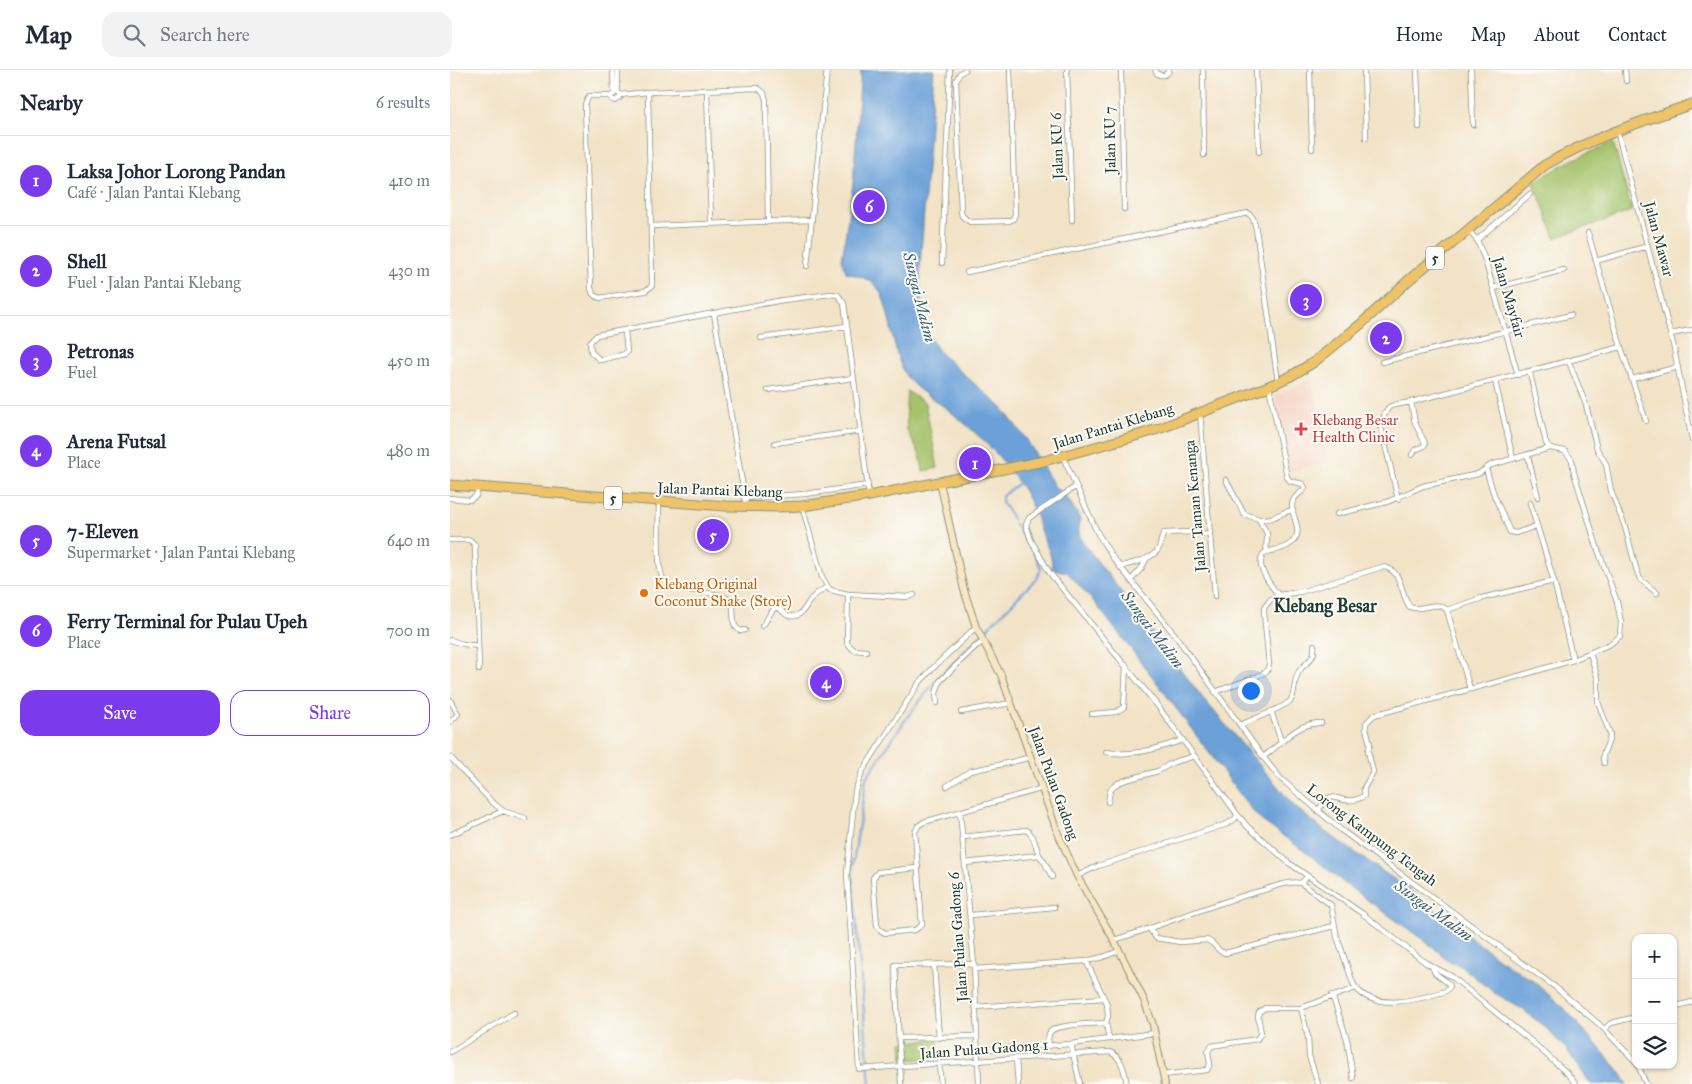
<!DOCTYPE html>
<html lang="en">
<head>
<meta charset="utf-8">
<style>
	:root { --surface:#fff; --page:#f2f2f3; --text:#1f2937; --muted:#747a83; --line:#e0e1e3; --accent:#7c3aed }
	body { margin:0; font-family:"IM FELL Great Primer",serif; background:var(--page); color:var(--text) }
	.controls { position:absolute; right:15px; bottom:15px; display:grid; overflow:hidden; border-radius:10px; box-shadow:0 1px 4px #0004 }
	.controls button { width:45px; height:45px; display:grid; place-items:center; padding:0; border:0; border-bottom:1px solid var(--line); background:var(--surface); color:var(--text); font:25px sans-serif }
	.you { position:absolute; left:800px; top:620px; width:18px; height:18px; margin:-12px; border:4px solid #fff; border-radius:50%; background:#1a73e8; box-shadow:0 0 0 8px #1a73e833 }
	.badge { display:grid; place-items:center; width:32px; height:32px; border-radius:50%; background:var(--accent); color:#fff; font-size:16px; font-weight:700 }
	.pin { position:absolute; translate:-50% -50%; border:2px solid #fff; box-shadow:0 1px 5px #0006 }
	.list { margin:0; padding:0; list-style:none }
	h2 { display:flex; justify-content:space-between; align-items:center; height:65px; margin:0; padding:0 20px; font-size:21px }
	h2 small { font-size:16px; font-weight:400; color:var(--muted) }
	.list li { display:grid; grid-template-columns:32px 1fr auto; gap:15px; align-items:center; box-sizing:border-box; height:90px; padding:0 20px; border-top:1px solid var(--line) }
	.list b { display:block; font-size:19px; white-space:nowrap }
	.list p { margin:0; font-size:16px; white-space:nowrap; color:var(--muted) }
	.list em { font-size:16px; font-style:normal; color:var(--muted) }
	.actions { display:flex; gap:10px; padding:15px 20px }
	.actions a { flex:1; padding:11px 0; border:1px solid var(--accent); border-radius:15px; text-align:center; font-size:18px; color:var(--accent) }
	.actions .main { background:var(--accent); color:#fff }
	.icon { flex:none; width:28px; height:28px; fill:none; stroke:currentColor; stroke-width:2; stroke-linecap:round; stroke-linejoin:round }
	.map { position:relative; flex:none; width:1242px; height:1014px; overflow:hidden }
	header { display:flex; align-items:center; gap:30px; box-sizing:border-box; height:70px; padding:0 25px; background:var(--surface); border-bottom:1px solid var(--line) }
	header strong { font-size:24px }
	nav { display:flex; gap:28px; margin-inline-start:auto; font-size:18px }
	.search { width:350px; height:45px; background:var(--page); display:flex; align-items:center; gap:12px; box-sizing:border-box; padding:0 18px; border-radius:15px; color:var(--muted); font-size:19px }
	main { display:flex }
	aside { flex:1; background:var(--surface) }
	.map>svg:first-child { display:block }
	.built { fill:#f5d2c2 }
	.green { fill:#a5c36a; stroke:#62804f }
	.water { fill:#6ca0d8; stroke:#466e86 }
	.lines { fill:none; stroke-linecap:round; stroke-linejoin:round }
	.stream { stroke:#6ca0d8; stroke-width:2 }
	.street-casing { stroke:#88907e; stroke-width:6 }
	.secondary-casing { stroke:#88907e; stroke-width:8 }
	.highway-casing { stroke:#88907e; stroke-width:11 }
	.street { stroke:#fff; stroke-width:4.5 }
	.secondary { stroke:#f9e7c3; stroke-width:6 }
	.highway { stroke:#efc469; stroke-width:9 }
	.health-dot { fill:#e0444e; stroke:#fdfcf7; stroke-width:2 }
	.food-dot { fill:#e8710a; stroke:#fdfcf7; stroke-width:2 }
	.labels { text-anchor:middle; stroke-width:4; stroke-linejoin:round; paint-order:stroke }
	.shield { fill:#fdfcf7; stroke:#62766e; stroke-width:1 }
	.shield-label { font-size:14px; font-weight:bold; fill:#1f3d34 }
	.street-label { font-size:15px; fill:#1f3d34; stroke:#fdfcf7 }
	.health-label { font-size:15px; fill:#be3a42; stroke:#fdfcf7; text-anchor:start }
	.food-label { font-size:15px; fill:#c56008; stroke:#fdfcf7; text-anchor:start }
	.water-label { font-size:16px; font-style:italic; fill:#3a606d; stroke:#fdfcf7 }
	.quarter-label { font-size:18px; font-weight:bold; fill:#1f3d34; stroke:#fdfcf7 }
</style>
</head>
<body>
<header>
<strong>Map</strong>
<div class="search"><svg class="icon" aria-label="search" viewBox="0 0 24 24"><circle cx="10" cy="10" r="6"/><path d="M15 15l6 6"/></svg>Search here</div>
<nav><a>Home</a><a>Map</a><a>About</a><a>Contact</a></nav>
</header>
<main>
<aside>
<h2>Nearby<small>6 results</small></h2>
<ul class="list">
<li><span class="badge">1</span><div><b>Laksa Johor Lorong Pandan</b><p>Café · Jalan Pantai Klebang</p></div><em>410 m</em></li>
<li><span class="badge">2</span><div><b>Shell</b><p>Fuel · Jalan Pantai Klebang</p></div><em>430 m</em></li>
<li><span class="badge">3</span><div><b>Petronas</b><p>Fuel</p></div><em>450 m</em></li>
<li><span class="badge">4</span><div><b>Arena Futsal</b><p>Place</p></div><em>480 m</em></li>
<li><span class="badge">5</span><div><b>7-Eleven</b><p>Supermarket · Jalan Pantai Klebang</p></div><em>640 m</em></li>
<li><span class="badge">6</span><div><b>Ferry Terminal for Pulau Upeh</b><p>Place</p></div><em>700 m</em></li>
</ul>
<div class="actions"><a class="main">Save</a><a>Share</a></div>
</aside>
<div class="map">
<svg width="1242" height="1014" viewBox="0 0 1242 1014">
	<rect width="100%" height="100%" fill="#fdfcf7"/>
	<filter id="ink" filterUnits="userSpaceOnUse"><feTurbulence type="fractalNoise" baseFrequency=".02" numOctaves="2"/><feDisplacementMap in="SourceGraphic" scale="10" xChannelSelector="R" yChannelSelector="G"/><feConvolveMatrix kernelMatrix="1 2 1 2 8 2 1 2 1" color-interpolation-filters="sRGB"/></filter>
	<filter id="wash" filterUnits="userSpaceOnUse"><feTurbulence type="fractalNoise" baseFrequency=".0096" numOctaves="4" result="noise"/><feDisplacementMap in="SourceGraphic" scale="20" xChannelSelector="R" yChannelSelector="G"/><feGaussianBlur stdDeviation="1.12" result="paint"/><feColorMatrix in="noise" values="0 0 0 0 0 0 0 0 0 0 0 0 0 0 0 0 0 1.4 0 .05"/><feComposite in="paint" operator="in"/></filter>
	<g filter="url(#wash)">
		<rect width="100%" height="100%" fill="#f2e3c7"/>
		<path class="built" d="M861,309L878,393L838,401L825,326Z"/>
		<path class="green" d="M1163,72L1182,141L1105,168L1084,112L1120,91Z
			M457,321L475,333L488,398L473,401L470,385L457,361L456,335Z
			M488,969L489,988L453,990L452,972Z"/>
		<path class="water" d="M411,0H484L470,198L471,231L478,265L491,284L552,338L577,370L605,417L619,430L630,449C628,460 628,466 635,475L752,627L845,737L877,763L954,816L1049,889L1082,910L1114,938L1168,999L1178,1014H1141L1117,980L1096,958L1072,939L1043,922L1011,896L997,890L983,877L894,813L861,786L811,750L801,739L705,610L645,533L617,502L602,499C603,484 595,474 590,460C588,457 588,453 587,449C571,404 534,368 497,339C484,329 466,320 456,306C441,284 441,228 424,214C417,208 404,205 396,202L392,189L403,113Z"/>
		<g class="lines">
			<path class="stream" d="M563,449L552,432V426L569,413
				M565,454L581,480
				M420,1014L402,801L416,708L458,646L489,607L587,508L591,499L584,483"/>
		</g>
	</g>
	<g filter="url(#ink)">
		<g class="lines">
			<g class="street-casing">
				<path id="street" d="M163,0L164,22
					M168,0V22
					M515,0L510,3L506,11L511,142L512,146L520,152L559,151L563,149L565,144L560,0
					M617,0L622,150
					M671,0L674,139
					M705,0C708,7 716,7 719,0
					M753,0L754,85
					M806,0L809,82
					M860,0L862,79
					M914,0L916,68
					M967,0L969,57
					M1021,0L1023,55
					M1175,0L1176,11
					M257,20L261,152
					M170,25L198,22L308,18L314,23L316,30L318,151
					M161,26L162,29L165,31L170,28V24L166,22L161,26H139L135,34L141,218L143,224L149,228L195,221L202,216V213L198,22
					M1167,60L1223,274L1242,370
					M201,156L362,150
					M1018,160L1027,170L1035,190L1068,305
					M1138,163L1171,277L1196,351
					M1027,170L1080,124
					M1146,191L1198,176
					M492,193L500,0
					M357,196L377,0
					M517,202L798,143L803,148L806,159L828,312
					M1044,218L1114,200
					M264,244L296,436
					M175,261L177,281L175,284L150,290L141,282L140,272L147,265L333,230L381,224L388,225L394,233L419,426
					M1220,264L1242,260
					M311,268L397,256
					M932,292L1121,245
					M1119,292L1136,335L1147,379L1156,394L1161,421L1175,457L1186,498L1190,509L1207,523
					M1080,303L1096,373L1100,378
					M1182,309L1228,297
					M1045,311L1063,389
					M819,316L837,407L840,411L853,414L855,418C852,423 847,424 844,429C835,444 861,462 837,476C830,480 821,480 814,483C804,497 820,513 828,525
					M318,320L403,308
					M961,332L965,353L975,373L974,376L965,380L962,385
					M750,343L765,526
					M325,373L411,361
					M1078,386L1088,427
					M613,387L648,464L663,488L725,565L813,687L831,709L891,760L1105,917L1149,954L1186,992
					M1036,399L1044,425L1060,462L1066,463L1086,456
					M776,410L794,444L809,449C811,455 815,458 817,464C818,470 815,475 817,481
					M625,417L579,448L576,455L581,470L599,502L707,635L787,744L797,756L839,793L913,844L976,893L1001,906L1081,971L1118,1004L1126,1014
					M0,428L20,430L26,426L28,418
					M294,428L355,424L418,415
					M948,429L931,357L935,343L939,337L944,335L961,332L1171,277
					M209,431C209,447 206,496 213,509C214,513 217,515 221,517L270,525C290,532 280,541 285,556L290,561L295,560
					M1080,433L1104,511L1123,590
					M352,436L372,507L380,520L398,524L458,527L464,525
					M809,449C828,450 828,442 843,440
					M0,470H20L25,475L29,600
					M670,497C681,493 703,490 709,478C712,473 710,468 714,463L741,462L759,465
					M681,510L691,499L697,488
					M398,524L397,573L404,580L416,581
					M997,540L1032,528L1104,511
					M312,556C318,550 320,541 326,537C333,539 334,545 339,546C353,549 356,533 363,527C367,523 372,520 377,517
					M526,557L483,598L469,613L412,702L405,721L397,803L409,999L660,982C673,988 674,1001 677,1014
					M0,570L13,574L28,576
					M1140,583L1148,609V632L1160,664C1160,676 1150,681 1154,693
					M765,622L808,606L817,601L819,594L814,543V538L820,530L828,525L850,522L932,497C953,498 950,525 960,537C973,542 986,529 997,540L1020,619
					M0,630L8,644L0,652
					M487,633L486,623L490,611L525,577L531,573L535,572
					M821,641L831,671
					M511,642L561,633
					M642,644L666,642L674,637L676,595
					M790,655C799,651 838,636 841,630C846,621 843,609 850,600C857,591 866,589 864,575
					M656,682C683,687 708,678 733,670
					M0,687L41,731L53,741L75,748
					M813,687C832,674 845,653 871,653
					M497,716L520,701L562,692L581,687
					M658,732L660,721L663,717L668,713L676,710L708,701L724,692L745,686
					M868,741C871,737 874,730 878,728C887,724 895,737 914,726V718L923,702L918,681L920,674L916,658V653L924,645L1069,606L1123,590L1160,574L1170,566L1171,552L1167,532L1147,477L1124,403L1122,390L1115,381L1100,378L1041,395L1028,404L973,416L937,432L887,444
					M510,742L524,894L529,1014
					M0,765L53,741
					M513,767L577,760L583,767L589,785
					M515,793L589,785L594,791L602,807
					M467,798L428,802L423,808L427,855L429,859L435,863L465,860L472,855L465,762L468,756L474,752L590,719
					M627,806L648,796L777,754L785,749L787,744
					M851,813L881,835L887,867L903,913C919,944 971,929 996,921L1000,916L999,914L985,903L982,896
					M521,845L604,837
					M700,859L706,868L730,872L757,870L762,873L770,881L775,883L884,856
					M664,870C714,855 763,833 814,820C826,816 839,811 851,813L858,806
					M636,891L657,934L658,946L656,953L659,969
					M484,895L489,968
					M525,899L636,891L653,887L669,881
					M882,925L897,969L903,1008
					M525,937L654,928
					M1223,937L1242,932
					M851,938L858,967L859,986L868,1014
					M1155,959L1161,953L1186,947
					M449,968L526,966
					M621,974L630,1014
					M599,976C598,971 597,965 601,961C608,954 645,954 656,953
					M527,980L621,974L705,963
					M0,982L64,943
					M566,989L568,1014
					M489,995L491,1014
					M1188,995L1196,1014
					M713,1005L757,1000L760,994L758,982L761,976L807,969L811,963L808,946L809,942L815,938H851L906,918
					M451,1014L445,895L524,894"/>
			</g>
			<g class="secondary-casing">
				<path id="secondary" d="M490,412L514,520L526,557L551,605L607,761L627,806L664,870L694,930L703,955L715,1014"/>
			</g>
			<g class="highway-casing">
				<path id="highway" d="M0,415L276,436L327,437L352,436L419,426L594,391L689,365L711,358L819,316L841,306L864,292L911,254L960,209L1095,95C1141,68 1192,51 1242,34"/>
			</g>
			<use href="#street" class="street"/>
			<use href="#secondary" class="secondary"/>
			<use href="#highway" class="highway"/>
		</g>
	</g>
	<path class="health-dot" d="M848.5 351.5h5v5h5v5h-5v5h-5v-5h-5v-5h5z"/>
	<circle class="food-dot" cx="194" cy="523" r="5"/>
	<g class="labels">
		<g class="shield">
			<rect x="976" y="176.5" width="18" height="23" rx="4"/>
			<rect x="154" y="416.5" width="18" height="23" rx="4"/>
		</g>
		<g class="shield-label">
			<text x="985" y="193">5</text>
			<text x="163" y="433">5</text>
		</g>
		<g class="street-label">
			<text transform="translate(660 70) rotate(-91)" y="5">Jalan KU 7</text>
			<text transform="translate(607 76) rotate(-92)" y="5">Jalan KU 6</text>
			<text transform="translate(1209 169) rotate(75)" y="5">Jalan Mawar</text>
			<text transform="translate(1059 227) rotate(74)" y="5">Jalan Mayfair</text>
			<text transform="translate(663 356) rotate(-17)" y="5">Jalan Pantai Klebang</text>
			<text transform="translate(270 420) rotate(2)" y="5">Jalan Pantai Klebang</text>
			<text transform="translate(745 436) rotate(-95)" y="5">Jalan Taman Kenanga</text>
			<text transform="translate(604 713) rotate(70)" y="5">Jalan Pulau Gadong</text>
			<text transform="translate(922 765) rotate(37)" y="5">Lorong Kampung Tengah</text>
			<text transform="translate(508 867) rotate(-94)" y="5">Jalan Pulau Gadong 6</text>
			<text transform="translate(534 979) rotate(-4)" y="5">Jalan Pulau Gadong 1</text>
		</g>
		<g class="health-label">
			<text x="862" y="355">Klebang Besar<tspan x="862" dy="17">Health Clinic</tspan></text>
		</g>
		<g class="food-label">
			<text x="204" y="519">Klebang Original<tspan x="204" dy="17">Coconut Shake (Store)</tspan></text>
		</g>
		<g class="water-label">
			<text transform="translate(470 227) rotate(76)" y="6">Sungai Malim</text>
			<text transform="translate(703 559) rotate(53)" y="6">Sungai Malim</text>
			<text transform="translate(984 840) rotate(36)" y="6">Sungai Malim</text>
		</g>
		<g class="quarter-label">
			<text x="875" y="542">Klebang Besar</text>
		</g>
	</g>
</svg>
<div class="controls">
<button>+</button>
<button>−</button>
<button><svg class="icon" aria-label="layers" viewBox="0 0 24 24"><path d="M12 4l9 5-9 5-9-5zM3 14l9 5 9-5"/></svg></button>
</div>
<div class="you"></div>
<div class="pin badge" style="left:525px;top:393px">1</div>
<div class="pin badge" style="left:936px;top:268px">2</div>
<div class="pin badge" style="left:856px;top:230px">3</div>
<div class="pin badge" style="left:376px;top:612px">4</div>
<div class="pin badge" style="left:263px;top:465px">5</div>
<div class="pin badge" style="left:419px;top:136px">6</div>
</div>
</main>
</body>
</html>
